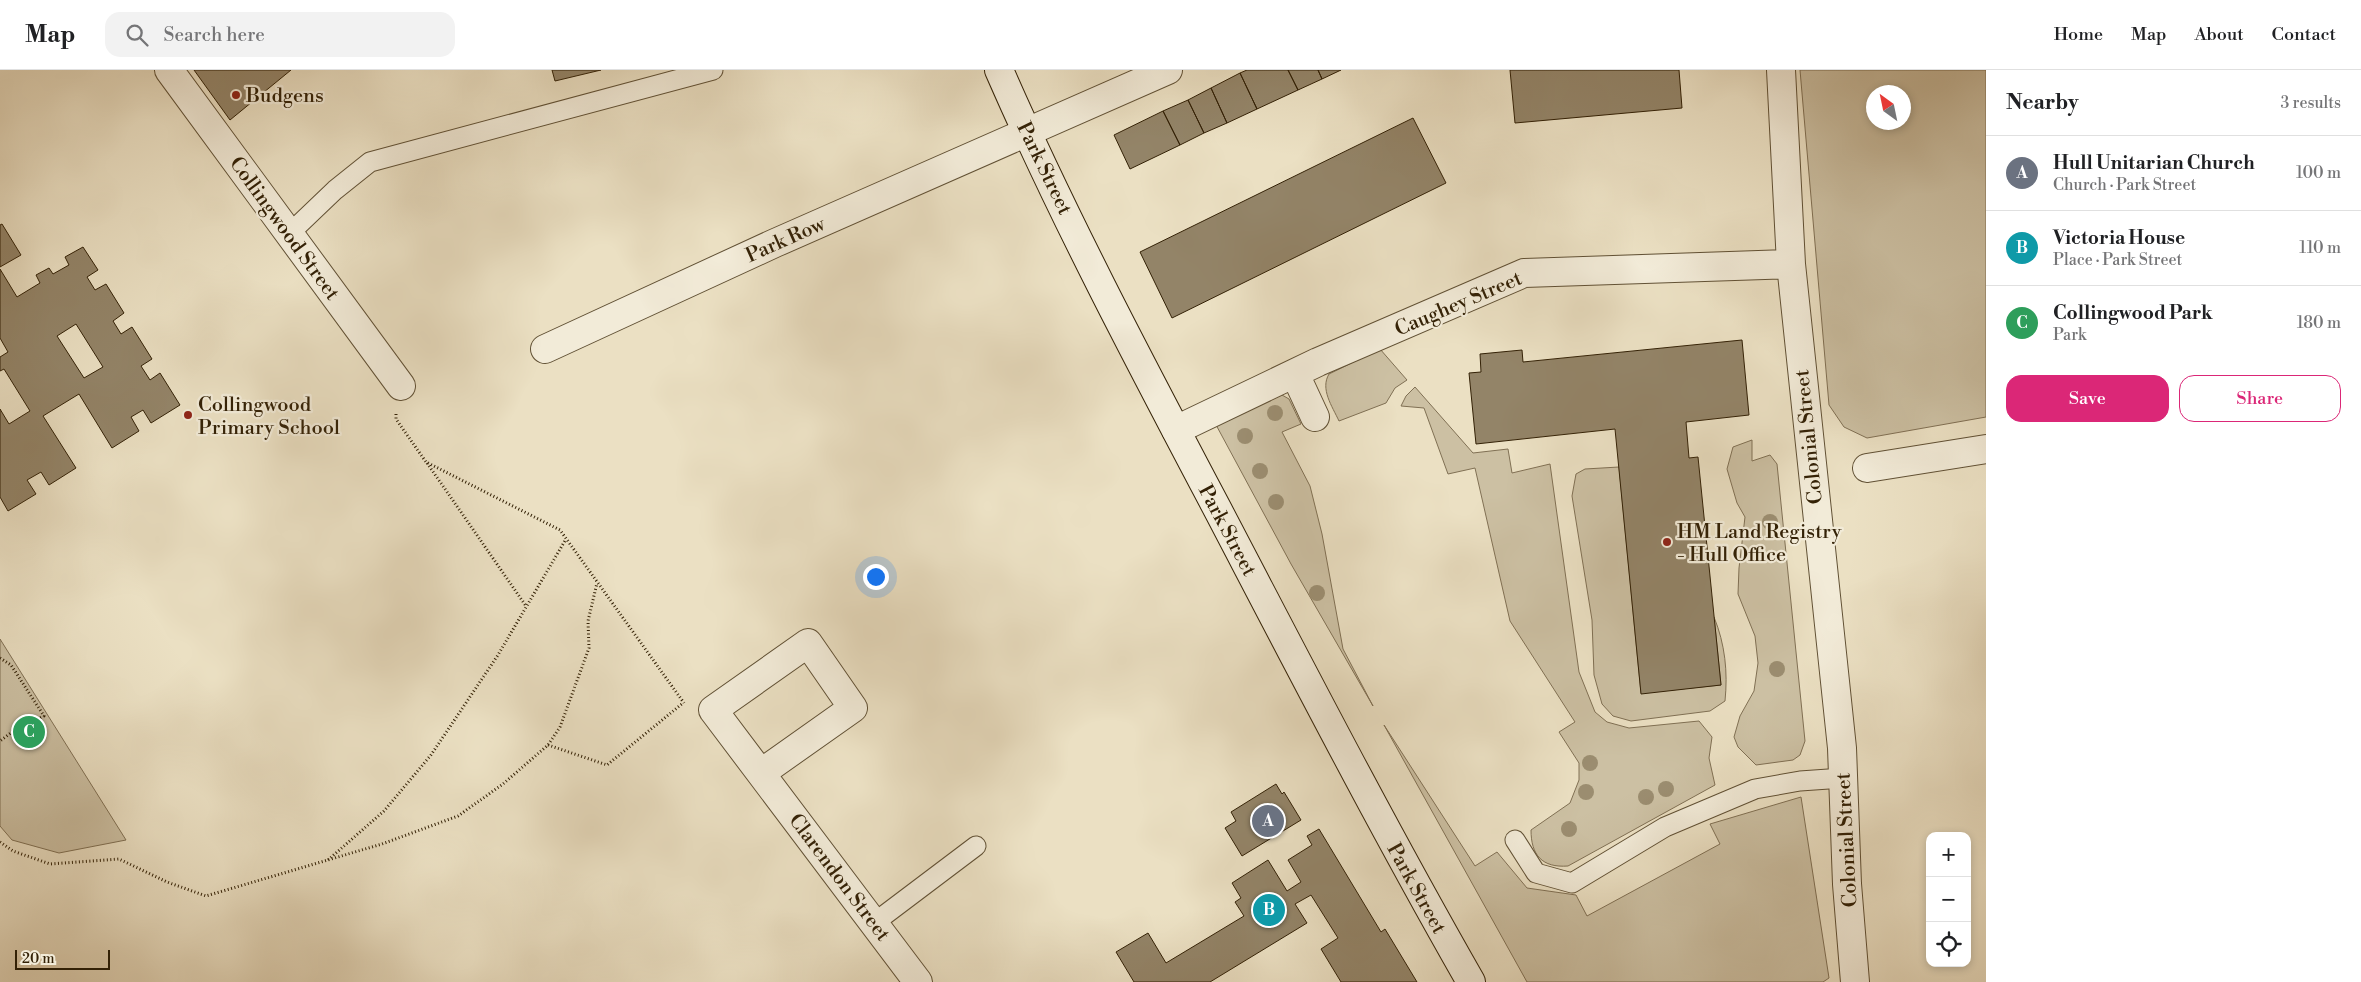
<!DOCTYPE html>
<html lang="en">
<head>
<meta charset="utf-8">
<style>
	:root { --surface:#fff; --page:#f2f2f2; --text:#202124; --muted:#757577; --line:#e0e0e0; --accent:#db2777 }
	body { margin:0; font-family:"Libre Bodoni",serif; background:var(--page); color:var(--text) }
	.controls { position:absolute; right:15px; bottom:15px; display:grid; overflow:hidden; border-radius:10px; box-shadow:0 2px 8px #0003 }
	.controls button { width:45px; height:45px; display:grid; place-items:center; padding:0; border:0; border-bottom:1px solid var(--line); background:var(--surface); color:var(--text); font:25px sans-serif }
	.compass { position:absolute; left:1866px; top:15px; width:45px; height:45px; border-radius:50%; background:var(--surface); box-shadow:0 2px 8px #0003; rotate:327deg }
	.scale { position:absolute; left:15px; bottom:12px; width:95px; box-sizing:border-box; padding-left:5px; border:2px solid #332106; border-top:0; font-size:14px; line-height:18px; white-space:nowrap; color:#332106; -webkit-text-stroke:4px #f2ebd8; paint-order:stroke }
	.you { position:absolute; left:875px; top:506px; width:18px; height:18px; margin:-12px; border:4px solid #fff; border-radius:50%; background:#1a73e8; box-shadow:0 0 0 8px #1a73e833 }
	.badge { display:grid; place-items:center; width:32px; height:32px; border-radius:50%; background:var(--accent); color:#fff; font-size:16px; font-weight:700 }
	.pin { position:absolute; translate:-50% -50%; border:2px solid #fff; box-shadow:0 1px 5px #0006 }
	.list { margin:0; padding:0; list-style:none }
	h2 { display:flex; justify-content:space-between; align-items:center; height:65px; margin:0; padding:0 20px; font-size:21px }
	h2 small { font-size:16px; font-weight:400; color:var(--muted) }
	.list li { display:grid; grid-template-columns:32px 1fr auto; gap:15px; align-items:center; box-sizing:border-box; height:75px; padding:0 20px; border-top:1px solid var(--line) }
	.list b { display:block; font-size:19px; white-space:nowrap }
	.list p { margin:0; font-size:16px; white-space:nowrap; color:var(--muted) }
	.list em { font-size:16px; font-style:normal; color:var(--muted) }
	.actions { display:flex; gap:10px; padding:15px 20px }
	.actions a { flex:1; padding:11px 0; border:1px solid var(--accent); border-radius:15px; text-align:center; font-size:18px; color:var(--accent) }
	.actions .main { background:var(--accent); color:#fff }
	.icon { flex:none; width:28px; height:28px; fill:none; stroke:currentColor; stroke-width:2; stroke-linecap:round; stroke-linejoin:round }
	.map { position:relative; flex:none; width:1986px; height:912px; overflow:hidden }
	header { display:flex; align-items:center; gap:30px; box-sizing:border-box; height:70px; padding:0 25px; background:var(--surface); border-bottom:1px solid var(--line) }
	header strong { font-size:24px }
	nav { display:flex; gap:28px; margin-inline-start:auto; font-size:18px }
	.search { width:350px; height:45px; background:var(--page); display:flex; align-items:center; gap:12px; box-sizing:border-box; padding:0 18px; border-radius:15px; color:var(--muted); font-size:19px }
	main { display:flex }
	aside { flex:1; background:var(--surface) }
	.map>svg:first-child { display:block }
	.green { fill:#ccc0a3; stroke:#807054; fill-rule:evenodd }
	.building { fill:#938468; stroke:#332106; fill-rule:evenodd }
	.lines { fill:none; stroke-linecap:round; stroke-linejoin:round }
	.lane-casing { stroke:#615135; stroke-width:21 }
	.street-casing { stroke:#615135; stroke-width:30 }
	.secondary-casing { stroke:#332106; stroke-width:30 }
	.path { stroke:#332106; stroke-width:3; stroke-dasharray:1 2.5; stroke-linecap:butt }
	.lane { stroke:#f2ebd8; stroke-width:19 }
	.street { stroke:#f2ebd8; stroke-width:28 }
	.secondary { stroke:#f2ebd8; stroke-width:28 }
	.tree { fill:#9b8d70 }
	.poi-dot { fill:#8f2418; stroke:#f2ebd8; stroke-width:2 }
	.labels { text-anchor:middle; stroke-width:4.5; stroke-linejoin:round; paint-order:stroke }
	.poi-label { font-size:20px; fill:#332106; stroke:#f2ebd8; text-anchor:start }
	.street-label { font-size:20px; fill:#332106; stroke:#f2ebd8 }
</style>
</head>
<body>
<header>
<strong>Map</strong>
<div class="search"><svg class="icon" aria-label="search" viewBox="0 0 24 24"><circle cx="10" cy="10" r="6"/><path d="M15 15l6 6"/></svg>Search here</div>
<nav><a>Home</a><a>Map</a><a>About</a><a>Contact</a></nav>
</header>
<main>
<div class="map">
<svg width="1986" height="912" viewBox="0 0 1986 912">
	<rect width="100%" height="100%" fill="#ebe0c3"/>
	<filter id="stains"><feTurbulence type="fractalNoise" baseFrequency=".004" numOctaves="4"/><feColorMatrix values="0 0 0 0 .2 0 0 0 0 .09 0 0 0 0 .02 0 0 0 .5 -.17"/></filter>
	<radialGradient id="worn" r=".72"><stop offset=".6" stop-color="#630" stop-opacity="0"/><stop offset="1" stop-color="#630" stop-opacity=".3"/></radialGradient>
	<path class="green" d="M1800,0H1986V347L1867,368L1844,357L1829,335ZM1874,22H1904V52H1874Z
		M1380,279L1407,310L1395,318L1386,333L1339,351C1332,336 1320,319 1329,304Z
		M1415,317L1473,383L1508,379L1512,403L1550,394L1579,602L1595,642L1607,652L1629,658L1699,651L1712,667L1709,688L1715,715L1568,796C1542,798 1531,785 1531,760L1570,733L1579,710V693L1559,662L1575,652L1510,551L1475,398L1448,404L1424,338L1401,336L1406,326Z
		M1282,325L1289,329L1301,354L1282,362L1310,416L1322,464L1343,579L1373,636L1291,494L1215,353Z
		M1752,370V391L1770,385L1777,394L1805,671L1800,685L1793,690L1756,695L1738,677L1734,667L1740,646L1754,621L1758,593L1755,566L1738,524L1739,498L1745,447L1737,433L1727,399L1733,377Z
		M1619,397L1641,623L1721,615L1714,547C1725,574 1728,602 1725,631L1710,641L1631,651L1613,646L1602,634L1594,605L1592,550L1572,426L1576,404L1585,399Z
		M0,569L126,770L59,783L12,770L0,756Z
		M1384,655L1475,796L1497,782L1527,818L1576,825L1587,846L1720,774L1710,754L1801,727L1829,908L1823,912H1527Z"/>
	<path class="building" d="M194,0H291L230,50Z
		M552,0H601L555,11Z
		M1247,0H1288L1298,20L1257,39L1240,3Z
		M1288,0H1318L1322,9L1298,20Z
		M1318,0H1341L1322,9Z
		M1510,0H1679L1682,38L1515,53Z
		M1240,3L1257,39L1227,53L1211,18Z
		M1211,18L1227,53L1204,63L1188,30Z
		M1188,30L1204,63L1180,75L1163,41Z
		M1163,41L1180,75L1130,99L1114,65Z
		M1413,48L1446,113L1172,248L1140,182Z
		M2,154L21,185L0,197V155Z
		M83,177L98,200L87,207L95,220L106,214L124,243L113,251L121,264L132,257L152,289L141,296L150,310L160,303L180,335L151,353L143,340L131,347L139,361L112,378L79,324L43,346L76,398L49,415L41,402L27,410L36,424L8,441L0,427V339L9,354L30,341L4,299L0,301V287L8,282L0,268V199L17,227L40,213L36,205L49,198L53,204L69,195L65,187ZM76,254L103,297L84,308L57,266Z
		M1742,270L1749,345L1686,352L1689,388L1698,387L1721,615L1641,624L1615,359L1476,374L1469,303L1481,302L1480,284L1522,280L1523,292Z
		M1276,714L1282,724L1284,722L1301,750L1242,786L1225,758L1236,751L1231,742Z
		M1319,759L1381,862L1385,859L1417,912H1341L1321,879L1338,868L1311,825L1295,834L1307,853L1210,912H1134L1116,882L1148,863L1166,893L1244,846L1235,832L1241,828L1232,813L1268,790L1287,821L1301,812L1288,790L1312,775L1307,766Z"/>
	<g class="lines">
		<g class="lane-casing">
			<path id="lane" d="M289,164L335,120L370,92L713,0
				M1515,770L1536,803L1572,813L1665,757L1755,719L1800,711L1843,708
				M874,853L976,776"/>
		</g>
		<g class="street-casing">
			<path id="street" d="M169,0L401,316
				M1781,0L1791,194L1842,678L1847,814L1855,912
				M545,279L775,173L1168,0
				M1295,304L1315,347
				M1176,360L1318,292L1524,203L1791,194
				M1867,398L1986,379
				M761,703L853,638L808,573L713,640L918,912"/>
		</g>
		<g class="secondary-casing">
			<path id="secondary" d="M999,0C1065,151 1143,298 1220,444C1302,601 1383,758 1471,912"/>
		</g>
		<path class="path" d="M396,344V349L426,392L560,460L684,633
			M427,393L526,536
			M0,588L11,595L44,646L16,659L0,671
			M548,675L607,695L683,633
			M0,772L13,781L50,794L119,789L167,812L206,826L382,774L458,746L503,714L548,675L560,657L589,578L588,551L597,513
			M328,790L384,741L431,685L498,585L566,469"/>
		<use href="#lane" class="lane"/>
		<use href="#street" class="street"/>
		<use href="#secondary" class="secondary"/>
	</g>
	<g class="tree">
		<circle cx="1275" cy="343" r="8"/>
		<circle cx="1245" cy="366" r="8"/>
		<circle cx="1260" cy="401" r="8"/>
		<circle cx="1276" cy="432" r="8"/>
		<circle cx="1770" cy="452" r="8"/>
		<circle cx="1317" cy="523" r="8"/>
		<circle cx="1777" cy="599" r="8"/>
		<circle cx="1590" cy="693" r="8"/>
		<circle cx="1666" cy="719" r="8"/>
		<circle cx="1586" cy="722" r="8"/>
		<circle cx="1646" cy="727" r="8"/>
		<circle cx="1569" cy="759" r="8"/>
	</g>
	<g class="poi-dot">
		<circle cx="236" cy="25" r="5"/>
		<circle cx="188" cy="345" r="5"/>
		<circle cx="1667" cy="472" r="5"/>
	</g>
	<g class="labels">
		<g class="poi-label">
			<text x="246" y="32">Budgens</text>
			<text x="198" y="341">Collingwood<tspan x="198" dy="23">Primary School</tspan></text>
			<text x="1677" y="468">HM Land Registry<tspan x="1677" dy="23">- Hull Office</tspan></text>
		</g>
		<g class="street-label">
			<text transform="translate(1045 98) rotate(64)" y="7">Park Street</text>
			<text transform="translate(285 158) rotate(54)" y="7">Collingwood Street</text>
			<text transform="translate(785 169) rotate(-24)" y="7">Park Row</text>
			<text transform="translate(1458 233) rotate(-23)" y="7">Caughey Street</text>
			<text transform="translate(1808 367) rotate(-96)" y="7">Colonial Street</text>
			<text transform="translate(1228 460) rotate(62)" y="7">Park Street</text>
			<text transform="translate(1846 770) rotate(-93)" y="7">Colonial Street</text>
			<text transform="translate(840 807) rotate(53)" y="7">Clarendon Street</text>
			<text transform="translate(1417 818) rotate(61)" y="7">Park Street</text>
		</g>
	</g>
	<rect width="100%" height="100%" filter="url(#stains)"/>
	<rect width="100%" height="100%" fill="url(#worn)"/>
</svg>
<div class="controls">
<button>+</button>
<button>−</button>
<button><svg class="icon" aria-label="locate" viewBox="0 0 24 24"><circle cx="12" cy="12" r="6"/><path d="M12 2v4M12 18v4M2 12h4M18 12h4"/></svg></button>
</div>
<svg class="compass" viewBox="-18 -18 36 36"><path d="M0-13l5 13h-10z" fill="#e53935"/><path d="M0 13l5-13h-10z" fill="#757577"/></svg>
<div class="scale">20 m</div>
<div class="you"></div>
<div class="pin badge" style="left:1268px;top:751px;background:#6b7280">A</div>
<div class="pin badge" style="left:1269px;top:840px;background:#0f9aa8">B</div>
<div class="pin badge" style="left:29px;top:662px;background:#2e9e5b">C</div>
</div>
<aside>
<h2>Nearby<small>3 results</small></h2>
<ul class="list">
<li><span class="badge" style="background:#6b7280">A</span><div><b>Hull Unitarian Church</b><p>Church · Park Street</p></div><em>100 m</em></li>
<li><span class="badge" style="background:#0f9aa8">B</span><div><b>Victoria House</b><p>Place · Park Street</p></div><em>110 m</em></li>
<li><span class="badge" style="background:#2e9e5b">C</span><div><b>Collingwood Park</b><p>Park</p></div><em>180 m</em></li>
</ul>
<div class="actions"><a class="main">Save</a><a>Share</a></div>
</aside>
</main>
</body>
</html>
